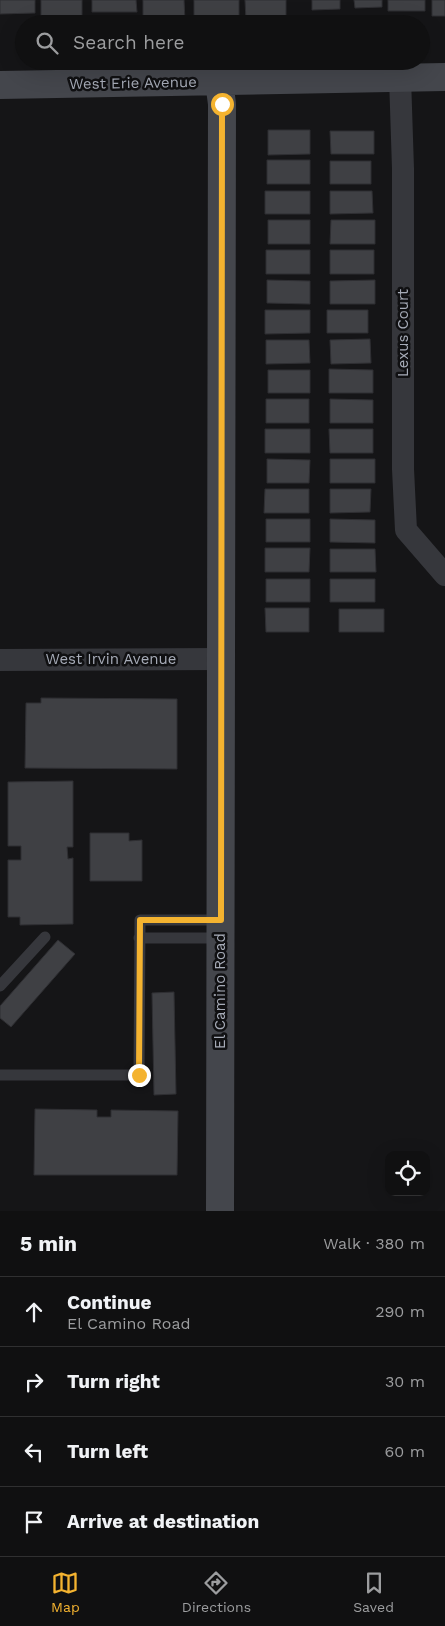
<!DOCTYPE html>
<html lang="en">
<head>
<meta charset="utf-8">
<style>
	:root { --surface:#101011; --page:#19191a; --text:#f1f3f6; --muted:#9c9d9f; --line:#303031; --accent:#f4b330 }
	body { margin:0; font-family:"Work Sans",sans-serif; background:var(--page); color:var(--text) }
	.controls { position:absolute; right:15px; bottom:15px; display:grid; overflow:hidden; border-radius:10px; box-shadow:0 5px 20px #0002 }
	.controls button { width:45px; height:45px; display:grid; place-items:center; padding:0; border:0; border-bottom:1px solid var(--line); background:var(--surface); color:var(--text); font:25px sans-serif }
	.stop { position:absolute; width:15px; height:15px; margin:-11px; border:4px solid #f4b330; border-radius:50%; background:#fff }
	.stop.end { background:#f4b330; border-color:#fff; box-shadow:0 1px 5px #0008 }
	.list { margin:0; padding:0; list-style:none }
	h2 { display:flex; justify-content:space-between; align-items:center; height:65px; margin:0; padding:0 20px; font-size:21px }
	h2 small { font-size:16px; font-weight:400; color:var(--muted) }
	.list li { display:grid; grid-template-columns:32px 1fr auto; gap:15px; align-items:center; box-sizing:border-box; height:70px; padding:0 20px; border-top:1px solid var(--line) }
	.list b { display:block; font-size:19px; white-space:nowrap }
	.list p { margin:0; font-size:16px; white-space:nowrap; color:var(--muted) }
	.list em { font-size:16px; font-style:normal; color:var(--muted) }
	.icon { flex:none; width:28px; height:28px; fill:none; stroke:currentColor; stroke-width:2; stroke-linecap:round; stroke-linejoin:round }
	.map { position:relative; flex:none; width:445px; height:1211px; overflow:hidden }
	.search { position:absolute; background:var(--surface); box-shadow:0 5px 20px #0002; left:15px; right:15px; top:15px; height:55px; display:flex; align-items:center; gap:12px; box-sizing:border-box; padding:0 18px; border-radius:28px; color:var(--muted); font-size:19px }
	.sheet { height:345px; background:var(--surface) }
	nav { display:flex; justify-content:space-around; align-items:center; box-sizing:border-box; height:70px; border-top:1px solid var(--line); background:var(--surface); font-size:14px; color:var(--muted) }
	nav a { display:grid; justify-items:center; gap:2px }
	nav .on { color:var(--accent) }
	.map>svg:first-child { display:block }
	.building { fill:#3f4044; stroke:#2f2f33 }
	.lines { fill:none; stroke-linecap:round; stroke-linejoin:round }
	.lane { stroke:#36373c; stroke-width:11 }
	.street { stroke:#36373c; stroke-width:22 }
	.secondary { stroke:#44464c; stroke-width:28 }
	.route { stroke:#f4b330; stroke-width:6 }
	.labels { text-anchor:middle; stroke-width:5; stroke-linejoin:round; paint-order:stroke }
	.street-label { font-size:15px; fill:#a6abb7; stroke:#101012 }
</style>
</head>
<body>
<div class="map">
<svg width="445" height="1211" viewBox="0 0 445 1211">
	<rect width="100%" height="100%" fill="#151517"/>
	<path class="building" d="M0,0H35V13L0,14Z
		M41,0H82V23H41Z
		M92,0H136L137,12H92Z
		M143,0H184L185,21L143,22Z
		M194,0H239V17H194Z
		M245,0H286V21H246Z
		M312,0H340V9L312,10Z
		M354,0H382V7L355,8Z
		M388,0H425V11H388Z
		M432,0H445V16H432Z
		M268,130H310V154L268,155Z
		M330,131H374V154H331Z
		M267,160H310V184H267Z
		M330,161H371V184H330Z
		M265,191H310V214H265Z
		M330,191H372L373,213L330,214Z
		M268,220H310V244H268Z
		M331,220H375V244H330Z
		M266,250H310V274H266Z
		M330,250H374V274H330Z
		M267,280L310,281V304L267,303Z
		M375,280V304H330V281Z
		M265,310H310V333L265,334Z
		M327,310H368V333H327Z
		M370,339L371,363L331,364L330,340Z
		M266,340H309L310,363L266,364Z
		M329,369L373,370V393H329Z
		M268,370H310V393H268Z
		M266,399H309V423H266Z
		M330,399L373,400V423H330Z
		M265,429H310V453H265Z
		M329,429H373V453H330Z
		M267,459L310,460L309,483H267Z
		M330,459H375V483H330Z
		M265,489H309V513H264Z
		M330,489H371L370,512L330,513Z
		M266,519H310V542H266Z
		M330,519L375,520V543L330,542Z
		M265,548H310L309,572H265Z
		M330,549H375L376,572H330Z
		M266,579H310V602H266Z
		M330,579H375V602H330Z
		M265,608H309V632H266Z
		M339,609H384V632H339Z
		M41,698L177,699V769L25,768L26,703H41Z
		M73,781V847H67L68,859L73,858V924L20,925V917H8V860H21V846H8V782Z
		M90,833H129V841L142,840V881H90Z
		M58,940L75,954L11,1027L0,1018V1006Z
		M174,992L176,1094L154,1095L152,993Z
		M35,1109L97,1110V1117H111V1110L178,1111L177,1175H34Z"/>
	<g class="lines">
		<path class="lane" d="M139,938H220
			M0,986L45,937
			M0,1075H139L140,920H221"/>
		<path class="street" d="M400,77L403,169V469L406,530L445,575
			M0,660L222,659"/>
		<path class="secondary" d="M219,81L222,104L220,1211
			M0,85L445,77"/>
	</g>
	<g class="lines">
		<path class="route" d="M139,1075L140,920H221L222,104"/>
	</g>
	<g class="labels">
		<g class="street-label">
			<text transform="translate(133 83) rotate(-1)" y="5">West Erie Avenue</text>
			<text transform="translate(403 333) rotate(-90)" y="5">Lexus Court</text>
			<text x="111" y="664">West Irvin Avenue</text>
			<text transform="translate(220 991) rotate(-90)" y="5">El Camino Road</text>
		</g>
	</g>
</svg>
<div class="controls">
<button><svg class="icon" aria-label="locate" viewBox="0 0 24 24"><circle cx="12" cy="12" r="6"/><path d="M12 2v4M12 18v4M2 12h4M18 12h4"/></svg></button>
</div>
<div class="stop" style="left:222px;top:104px"></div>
<div class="stop end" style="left:139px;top:1075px"></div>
<div class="search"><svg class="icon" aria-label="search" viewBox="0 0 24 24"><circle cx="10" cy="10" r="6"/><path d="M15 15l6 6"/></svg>Search here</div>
</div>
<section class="sheet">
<h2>5 min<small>Walk · 380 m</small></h2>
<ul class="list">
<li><svg class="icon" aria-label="ahead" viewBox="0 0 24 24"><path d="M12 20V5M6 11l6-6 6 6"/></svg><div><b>Continue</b><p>El Camino Road</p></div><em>290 m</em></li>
<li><svg class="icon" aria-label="right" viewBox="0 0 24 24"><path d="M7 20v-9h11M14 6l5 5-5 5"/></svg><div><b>Turn right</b></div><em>30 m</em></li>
<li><svg class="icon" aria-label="left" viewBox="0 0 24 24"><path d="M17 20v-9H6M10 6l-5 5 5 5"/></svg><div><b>Turn left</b></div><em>60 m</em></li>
<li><svg class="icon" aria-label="arrive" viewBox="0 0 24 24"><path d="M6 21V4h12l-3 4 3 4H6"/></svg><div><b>Arrive at destination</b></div></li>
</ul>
</section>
<nav>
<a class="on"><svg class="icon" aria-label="map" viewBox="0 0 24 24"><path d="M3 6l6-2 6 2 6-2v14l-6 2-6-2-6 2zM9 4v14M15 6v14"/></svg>Map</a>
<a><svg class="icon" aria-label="directions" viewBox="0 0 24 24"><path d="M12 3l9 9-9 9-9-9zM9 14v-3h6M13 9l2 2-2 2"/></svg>Directions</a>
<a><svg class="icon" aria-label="saved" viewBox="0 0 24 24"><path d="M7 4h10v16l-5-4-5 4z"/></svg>Saved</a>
</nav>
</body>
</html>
